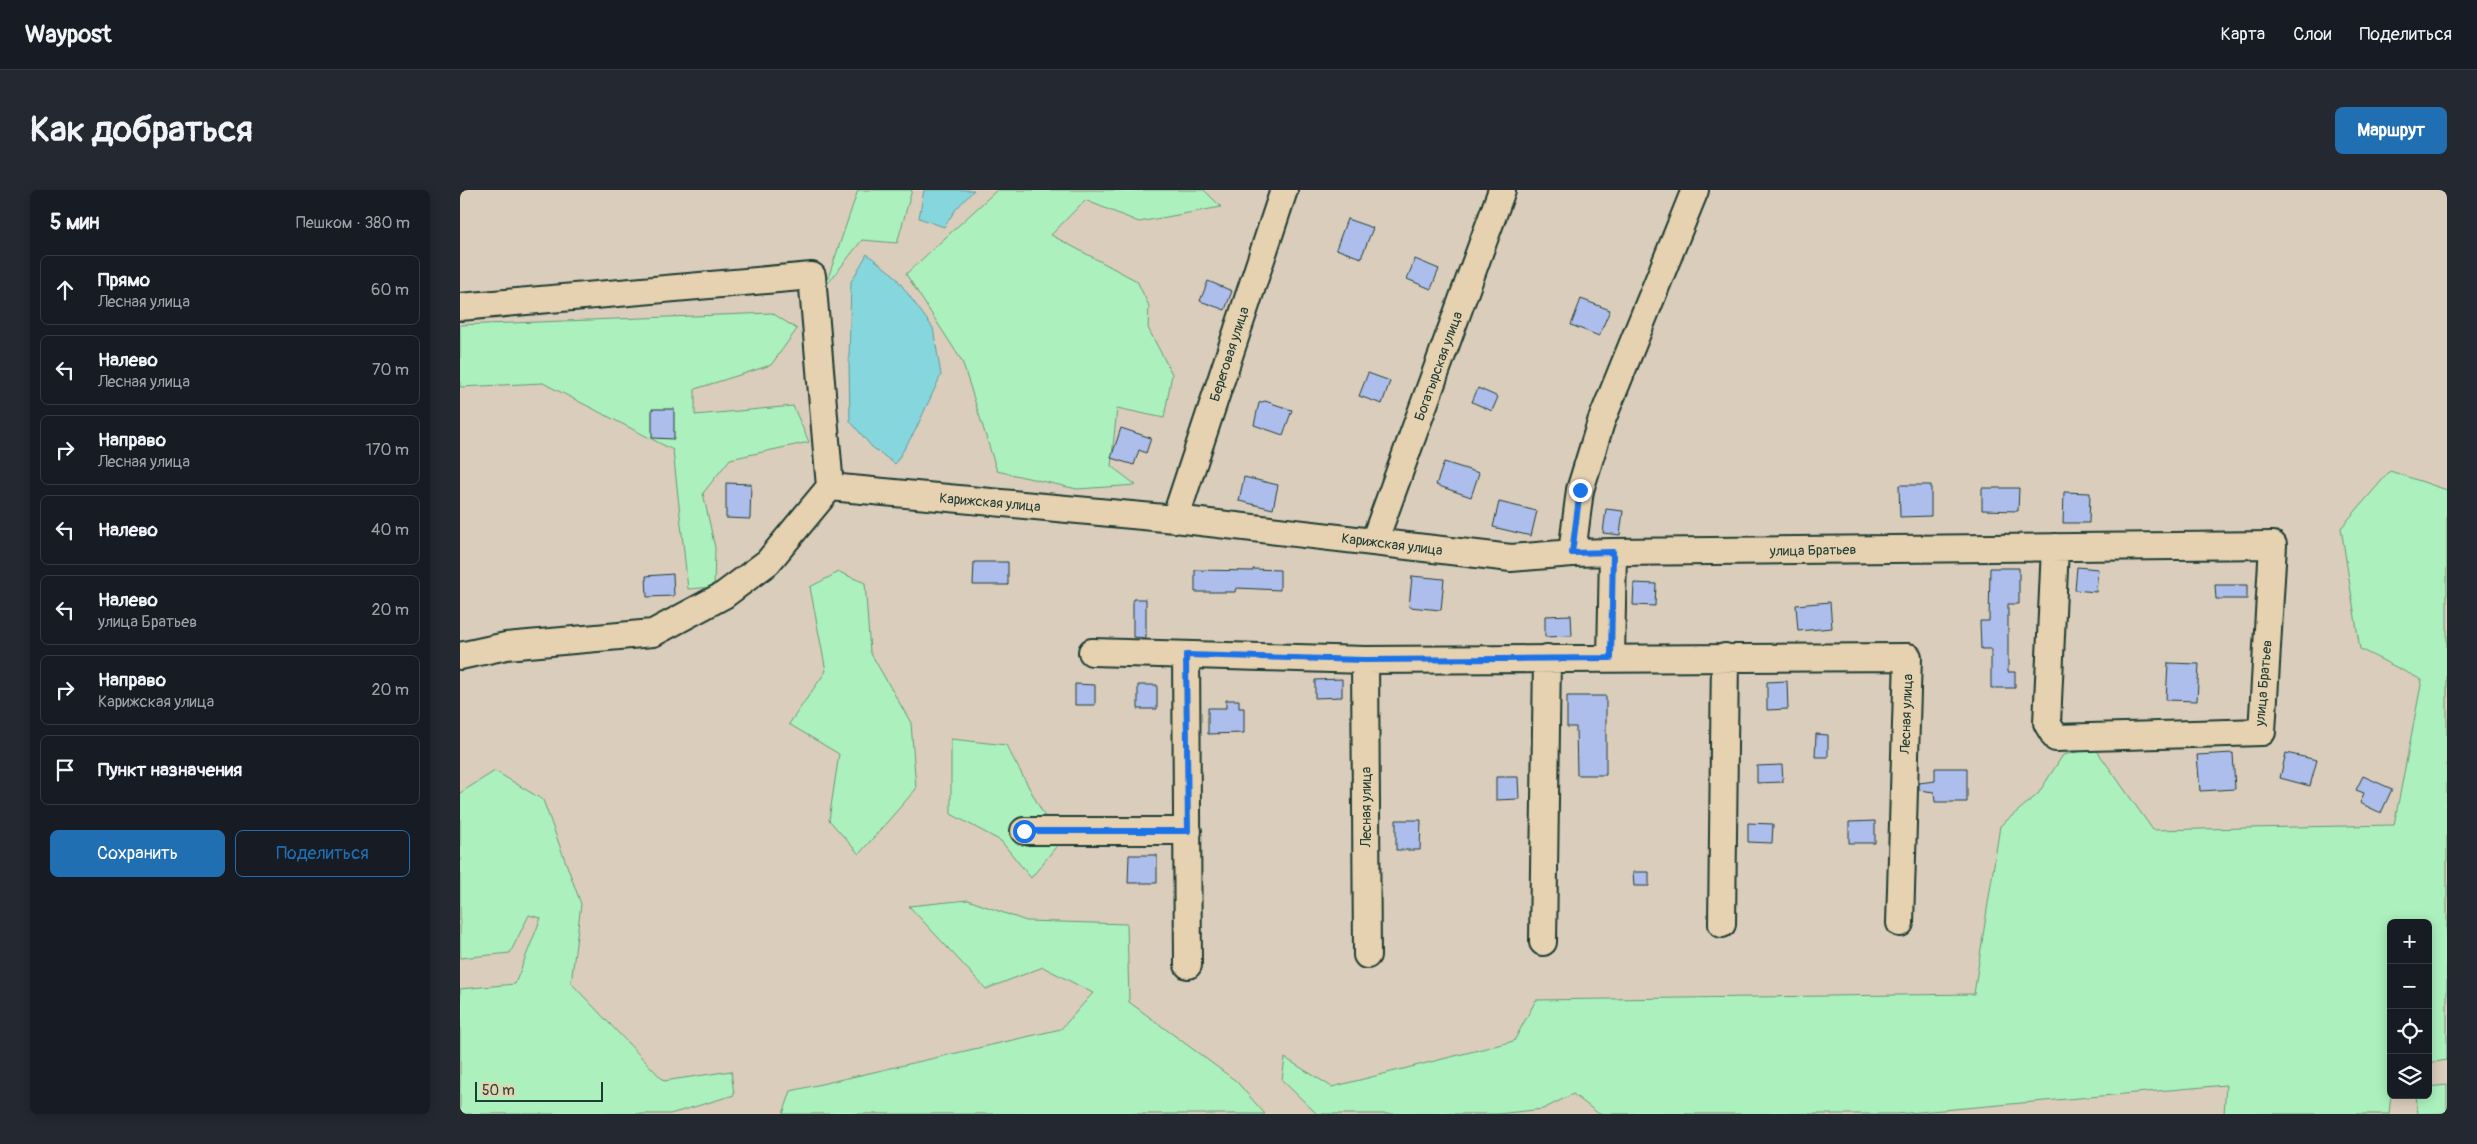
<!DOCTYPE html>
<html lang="ru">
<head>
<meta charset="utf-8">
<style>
	:root { --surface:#171b24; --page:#242831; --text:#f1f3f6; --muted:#9ea1a6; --line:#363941; --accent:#1f6fb2 }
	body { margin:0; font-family:Pangolin,sans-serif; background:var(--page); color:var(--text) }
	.controls { position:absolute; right:15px; bottom:15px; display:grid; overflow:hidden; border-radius:8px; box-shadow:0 2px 12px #0003 }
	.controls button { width:45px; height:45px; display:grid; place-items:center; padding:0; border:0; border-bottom:1px solid var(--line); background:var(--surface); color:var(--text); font:25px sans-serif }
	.scale { position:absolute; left:15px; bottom:12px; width:128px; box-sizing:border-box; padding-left:5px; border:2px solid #1f3d34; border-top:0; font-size:14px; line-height:18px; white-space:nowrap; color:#1f3d34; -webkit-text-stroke:4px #e6d1b0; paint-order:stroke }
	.stop { position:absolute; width:15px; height:15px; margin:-11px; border:4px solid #1a73e8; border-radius:50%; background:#fff }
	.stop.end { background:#1a73e8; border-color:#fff; box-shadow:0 1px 5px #0008 }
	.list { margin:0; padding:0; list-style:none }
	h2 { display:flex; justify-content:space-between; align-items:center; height:65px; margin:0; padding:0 20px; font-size:21px }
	h2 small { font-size:16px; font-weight:400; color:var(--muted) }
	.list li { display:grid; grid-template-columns:32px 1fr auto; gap:15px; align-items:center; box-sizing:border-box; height:70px; margin:0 10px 10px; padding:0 10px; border:1px solid var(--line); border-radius:8px }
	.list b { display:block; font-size:19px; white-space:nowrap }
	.list p { margin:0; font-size:16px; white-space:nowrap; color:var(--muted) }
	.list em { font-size:16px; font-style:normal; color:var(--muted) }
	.actions { display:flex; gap:10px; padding:15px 20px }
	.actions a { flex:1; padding:11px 0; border:1px solid var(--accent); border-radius:8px; text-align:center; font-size:18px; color:var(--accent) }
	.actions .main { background:var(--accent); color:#fff }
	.icon { flex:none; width:28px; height:28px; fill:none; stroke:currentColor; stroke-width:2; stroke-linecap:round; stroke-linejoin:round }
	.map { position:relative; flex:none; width:1987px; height:924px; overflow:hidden; border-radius:8px }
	header { display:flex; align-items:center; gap:30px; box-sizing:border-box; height:70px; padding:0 25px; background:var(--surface); border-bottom:1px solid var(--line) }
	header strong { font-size:24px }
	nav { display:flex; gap:28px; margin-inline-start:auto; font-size:18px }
	.intro { display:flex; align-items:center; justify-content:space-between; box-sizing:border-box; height:120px; padding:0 30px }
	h1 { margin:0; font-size:35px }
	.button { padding:12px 22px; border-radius:8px; background:var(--accent); color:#fff; font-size:18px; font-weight:700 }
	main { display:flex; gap:30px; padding:0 30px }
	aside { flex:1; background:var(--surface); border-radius:8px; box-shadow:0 2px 12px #0003 }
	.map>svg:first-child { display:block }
	.green { fill:#acf1bd; stroke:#669778 }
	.water { fill:#86d7dd; stroke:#5d9999 }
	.building { fill:#adbdec; stroke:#1f3d34 }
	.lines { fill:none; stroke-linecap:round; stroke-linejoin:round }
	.minor-casing { stroke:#1f3d34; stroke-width:30 }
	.minor { stroke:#e6d1b0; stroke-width:26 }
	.route { stroke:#1a73e8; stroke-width:6 }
	.labels { text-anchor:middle; stroke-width:5; stroke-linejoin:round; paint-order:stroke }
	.street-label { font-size:14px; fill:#1f3d34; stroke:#e6d1b0 }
</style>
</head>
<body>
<header>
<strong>Waypost</strong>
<nav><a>Карта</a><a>Слои</a><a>Поделиться</a></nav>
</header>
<div class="intro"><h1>Как добраться</h1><a class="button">Маршрут</a></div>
<main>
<aside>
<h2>5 мин<small>Пешком · 380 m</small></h2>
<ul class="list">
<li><svg class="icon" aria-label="ahead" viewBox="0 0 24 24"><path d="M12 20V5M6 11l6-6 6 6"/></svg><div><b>Прямо</b><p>Лесная улица</p></div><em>60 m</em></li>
<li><svg class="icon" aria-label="left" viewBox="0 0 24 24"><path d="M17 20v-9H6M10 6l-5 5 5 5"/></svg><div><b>Налево</b><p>Лесная улица</p></div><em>70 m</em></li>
<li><svg class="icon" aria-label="right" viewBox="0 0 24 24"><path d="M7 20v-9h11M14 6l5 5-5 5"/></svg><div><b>Направо</b><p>Лесная улица</p></div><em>170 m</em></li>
<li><svg class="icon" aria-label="left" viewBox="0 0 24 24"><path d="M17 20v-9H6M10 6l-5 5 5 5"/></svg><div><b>Налево</b></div><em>40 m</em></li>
<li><svg class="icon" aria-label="left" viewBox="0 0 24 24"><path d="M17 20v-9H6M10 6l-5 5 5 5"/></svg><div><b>Налево</b><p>улица Братьев</p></div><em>20 m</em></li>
<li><svg class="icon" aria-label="right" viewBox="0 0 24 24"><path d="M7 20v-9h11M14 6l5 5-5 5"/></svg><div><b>Направо</b><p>Карижская улица</p></div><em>20 m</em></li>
<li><svg class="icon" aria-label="arrive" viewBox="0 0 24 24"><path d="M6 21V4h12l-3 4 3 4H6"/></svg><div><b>Пункт назначения</b></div></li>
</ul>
<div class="actions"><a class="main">Сохранить</a><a>Поделиться</a></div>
</aside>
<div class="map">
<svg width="1987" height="924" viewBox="0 0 1987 924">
	<rect width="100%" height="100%" fill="#dbcdbc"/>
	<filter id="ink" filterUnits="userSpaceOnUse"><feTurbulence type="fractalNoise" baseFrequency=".02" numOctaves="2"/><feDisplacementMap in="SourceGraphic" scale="10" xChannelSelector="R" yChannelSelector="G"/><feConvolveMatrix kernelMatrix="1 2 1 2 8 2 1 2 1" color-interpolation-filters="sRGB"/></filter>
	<g filter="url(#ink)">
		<path class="green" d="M398,0H452L437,53L402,50L365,97Z
			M537,0H744L761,17L679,32L625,10L591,45L677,91L689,116L688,138L712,184L704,228L657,218L651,276L676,295L617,299L537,281L502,171L446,84Z
			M312,123L337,139L311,175L235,199V225L333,216L349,252L270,269L243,303L255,358L254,397L228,399L213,260L83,193L0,197V135Z
			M1930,281L1987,300V870L1968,873V733H1931V905L1929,924H1764L1766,895L1437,924H1139L1113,904L1083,919L1038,924H857L822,890L825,868L872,897L1054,851L1076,810L1514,804L1540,636L1578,604L1603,565L1635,558L1693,640L1934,635L1962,490L1900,459L1881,338Z
			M379,382L405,393L410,462L451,533L456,599L399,664L369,630L379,564L329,534L366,481L350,397Z
			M491,549L546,555L599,653L571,688L541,651L491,624Z
			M35,581L83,610L121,714L111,793L204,891L271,881L274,905L210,924H0V799L55,794L81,728L69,725L50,763L0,768V603Z
			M508,710L566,731L667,734L669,812L776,891L805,924H323L331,901L601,839L633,803L583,777L526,799L449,716Z
			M1987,895V923L1958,924L1956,905H1968V897Z"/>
		<path class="water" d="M464,0H514L496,19L484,37L459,28Z
			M407,64L434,85L473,138L481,185L455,241L435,274L412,257L390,231L389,172L391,92Z"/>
		<path class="building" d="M887,29L913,38L901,68L876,59Z
			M955,69L979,79L971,99L947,89Z
			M748,91L772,101L765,120L740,111Z
			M1121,109L1150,120L1139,146L1111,135Z
			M908,183L930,191L922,214L899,206Z
			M1018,198L1038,207L1032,221L1012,212Z
			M805,211L832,220L823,245L794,235L799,213Z
			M192,219H214V249L192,248Z
			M661,238L691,248L686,263L679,260L674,275L651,268Z
			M984,272L1019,283L1011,307L976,295Z
			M784,287L818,295L813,319L779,311Z
			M266,293L291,294L290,329L266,328Z
			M1439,295H1471V326L1440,327Z
			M1522,298H1559L1558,321L1522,320Z
			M1604,302L1630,303L1629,333H1603Z
			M1039,312L1077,321L1071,346L1033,337Z
			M1146,319L1163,321L1160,345L1143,343Z
			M514,372H548V395H513Z
			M1617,377L1638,379L1636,402L1615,400Z
			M1530,378H1559V414H1548V482H1555V498H1531V459H1521L1520,431H1529Z
			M793,379L820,380V400L776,398L775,402H735V380L793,381Z
			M213,384L214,406L187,407L186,386Z
			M952,386L984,389L981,420L949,417Z
			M1174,393L1196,394L1195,416L1173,415Z
			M1755,395H1787V409H1756Z
			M673,409H686V448L673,447Z
			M1370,412L1372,438L1338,441L1336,415Z
			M1111,425L1112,446L1085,447V426Z
			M1708,473L1739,474L1737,511L1706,510Z
			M882,489V507L855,508V490Z
			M1327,491L1328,519L1307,520V492Z
			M615,494L635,495V515H615Z
			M678,495H697V519H678Z
			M1107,506H1146V585H1117L1116,537H1107Z
			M766,510H779V518H784V543L748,544V518H766Z
			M1356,544L1368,545V567H1355Z
			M1773,563L1775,599L1740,601L1737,565Z
			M1826,563L1857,570L1850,596L1820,588Z
			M1322,575L1323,592L1297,593V576Z
			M1475,578H1507V612H1475L1474,602L1459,600V593L1475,591Z
			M1903,586L1932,599L1921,623L1900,613L1904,603L1896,600Z
			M1036,587H1058L1059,609L1036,610Z
			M936,630H961L960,660H936Z
			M1415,631V653H1389V632Z
			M1288,633L1313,634L1312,653L1288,652Z
			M669,665H697V693H668Z
			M1173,682H1189V696H1174Z"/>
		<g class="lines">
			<g class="minor-casing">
				<path id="minor" d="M0,117L352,86L370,297L308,372L264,405L193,443L46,456L0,466
					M370,297L715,329L1051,368L1112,363L1120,300L1141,232L1235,0
					M715,329L824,0
					M914,352L1042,0
					M1112,363L1153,362L1813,355L1802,542L1596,548L1587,533L1595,357
					M632,462L905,470L1448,467L1440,733
					M726,465L728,775
					M1151,468L1153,362
					M905,470L907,765
					M564,641H728
					M1262,734L1265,467
					M1083,752L1087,468"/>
			</g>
			<use href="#minor" class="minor"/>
		</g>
	</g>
	<g class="lines" filter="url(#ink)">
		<path class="route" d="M564,641H728L726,465L905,470L1151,468L1153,362L1112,363L1120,300"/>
	</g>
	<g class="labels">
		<g class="street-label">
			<text transform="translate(769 164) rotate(-72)" y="5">Береговая улица</text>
			<text transform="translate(978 176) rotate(-70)" y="5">Богатырская улица</text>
			<text transform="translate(530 312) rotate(5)" y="5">Карижская улица</text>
			<text transform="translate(932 354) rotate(7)" y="5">Карижская улица</text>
			<text transform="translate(1353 360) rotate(-1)" y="5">улица Братьев</text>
			<text transform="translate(1803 493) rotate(-85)" y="5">улица Братьев</text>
			<text transform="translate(1446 524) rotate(-88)" y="5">Лесная улица</text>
			<text transform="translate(906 617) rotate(-90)" y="5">Лесная улица</text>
		</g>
	</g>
</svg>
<div class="controls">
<button>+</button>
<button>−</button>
<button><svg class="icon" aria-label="locate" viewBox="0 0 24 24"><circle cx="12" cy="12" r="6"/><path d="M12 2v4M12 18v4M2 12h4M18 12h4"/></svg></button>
<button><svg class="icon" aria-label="layers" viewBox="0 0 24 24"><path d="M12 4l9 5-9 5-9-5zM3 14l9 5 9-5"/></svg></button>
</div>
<div class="scale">50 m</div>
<div class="stop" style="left:564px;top:641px"></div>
<div class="stop end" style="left:1120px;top:300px"></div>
</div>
</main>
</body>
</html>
